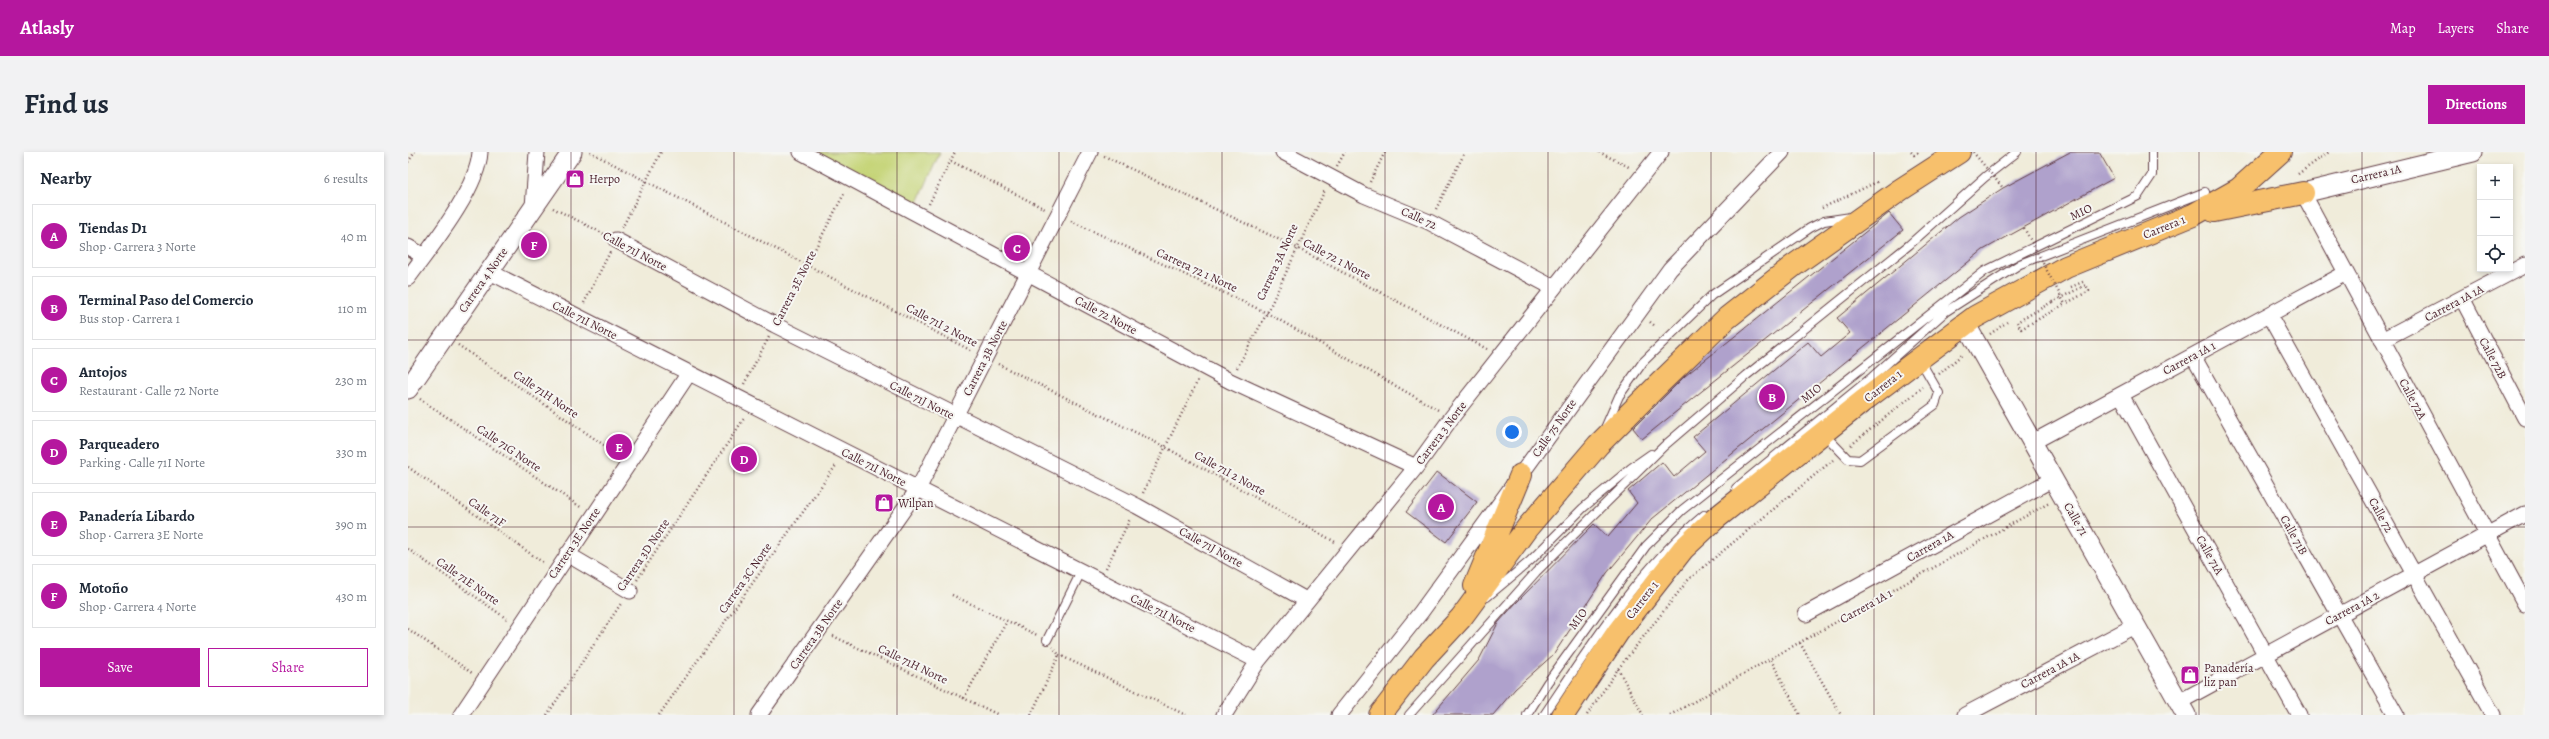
<!DOCTYPE html>
<html lang="en">
<head>
<meta charset="utf-8">
<style>
	:root { --surface:#fff; --page:#f2f2f3; --text:#1f2937; --muted:#747a83; --line:#e0e1e3; --accent:#b5179e }
	body { margin:0; font-family:Alegreya,serif; background:var(--page); color:var(--text) }
	.controls { position:absolute; right:12px; top:12px; display:grid; overflow:hidden; border-radius:0px; box-shadow:0 2px 6px #0003 }
	.controls button { width:36px; height:36px; display:grid; place-items:center; padding:0; border:0; border-bottom:1px solid var(--line); background:var(--surface); color:var(--text); font:20px sans-serif }
	.you { position:absolute; left:1104px; top:280px; width:14px; height:14px; margin:-10px; border:3px solid #fff; border-radius:50%; background:#1a73e8; box-shadow:0 0 0 6px #1a73e833 }
	.badge { display:grid; place-items:center; width:26px; height:26px; border-radius:50%; background:var(--accent); color:#fff; font-size:13px; font-weight:700 }
	.pin { position:absolute; translate:-50% -50%; border:2px solid #fff; box-shadow:0 1px 4px #0006 }
	.list { margin:0; padding:0; list-style:none }
	h2 { display:flex; justify-content:space-between; align-items:center; height:52px; margin:0; padding:0 16px; font-size:17px }
	h2 small { font-size:13px; font-weight:400; color:var(--muted) }
	.list li { display:grid; grid-template-columns:26px 1fr auto; gap:12px; align-items:center; box-sizing:border-box; height:64px; margin:0 8px 8px; padding:0 8px; border:1px solid var(--line); border-radius:0px }
	.list b { display:block; font-size:15px; white-space:nowrap }
	.list p { margin:0; font-size:13px; white-space:nowrap; color:var(--muted) }
	.list em { font-size:13px; font-style:normal; color:var(--muted) }
	.actions { display:flex; gap:8px; padding:12px 16px }
	.actions a { flex:1; padding:9px 0; border:1px solid var(--accent); border-radius:0px; text-align:center; font-size:14px; color:var(--accent) }
	.actions .main { background:var(--accent); color:#fff }
	.icon { flex:none; width:22px; height:22px; fill:none; stroke:currentColor; stroke-width:2; stroke-linecap:round; stroke-linejoin:round }
	.map { position:relative; flex:none; width:2117px; height:563px; overflow:hidden; border-radius:0px }
	header { display:flex; align-items:center; gap:24px; box-sizing:border-box; height:56px; padding:0 20px; background:var(--accent); color:#fff }
	header strong { font-size:19px }
	nav { display:flex; gap:22px; margin-inline-start:auto; font-size:14px }
	.intro { display:flex; align-items:center; justify-content:space-between; box-sizing:border-box; height:96px; padding:0 24px }
	h1 { margin:0; font-size:28px }
	.button { padding:10px 18px; border-radius:0px; background:var(--accent); color:#fff; font-size:14px; font-weight:700 }
	main { display:flex; gap:24px; padding:0 24px }
	aside { flex:1; background:var(--surface); border-radius:0px; box-shadow:0 2px 6px #0003 }
	.map>svg:first-child { display:block }
	.green { fill:#c5d476; stroke:#887a50 }
	.building { fill:#afa1cc }
	.lines { fill:none; stroke-linecap:round; stroke-linejoin:round }
	.service-casing { stroke:#633e45; stroke-width:10 }
	.minor-casing { stroke:#633e45; stroke-width:17 }
	.tertiary-casing { stroke:#633e45; stroke-width:21 }
	.trunk-casing { stroke:#633e45; stroke-width:24 }
	.path { stroke:#633e45; stroke-width:2.5; stroke-dasharray:1 3; stroke-linecap:butt }
	.service { stroke:#fff; stroke-width:8 }
	.minor { stroke:#fff; stroke-width:15 }
	.tertiary { stroke:#fff; stroke-width:19 }
	.trunk { stroke:#f7c06c; stroke-width:22 }
	.path-bridge { stroke:#633e45; stroke-width:2.5; stroke-dasharray:1 3; stroke-linecap:butt }
	.grid { fill:none; stroke:#4a1f2b; stroke-width:1; stroke-opacity:0.55 }
	.labels { text-anchor:middle; stroke-width:4; stroke-linejoin:round; paint-order:stroke }
	.street-label { font-size:12px; fill:#4a1f2b; stroke:#f6f6f2 }
	.poi-label { font-size:12px; fill:#4a1f2b; stroke:#f6f6f2; text-anchor:start }
</style>
</head>
<body>
<header>
<strong>Atlasly</strong>
<nav><a>Map</a><a>Layers</a><a>Share</a></nav>
</header>
<div class="intro"><h1>Find us</h1><a class="button">Directions</a></div>
<main>
<aside>
<h2>Nearby<small>6 results</small></h2>
<ul class="list">
<li><span class="badge">A</span><div><b>Tiendas D1</b><p>Shop · Carrera 3 Norte</p></div><em>40 m</em></li>
<li><span class="badge">B</span><div><b>Terminal Paso del Comercio</b><p>Bus stop · Carrera 1</p></div><em>110 m</em></li>
<li><span class="badge">C</span><div><b>Antojos</b><p>Restaurant · Calle 72 Norte</p></div><em>230 m</em></li>
<li><span class="badge">D</span><div><b>Parqueadero</b><p>Parking · Calle 71I Norte</p></div><em>330 m</em></li>
<li><span class="badge">E</span><div><b>Panadería Libardo</b><p>Shop · Carrera 3E Norte</p></div><em>390 m</em></li>
<li><span class="badge">F</span><div><b>Motoño</b><p>Shop · Carrera 4 Norte</p></div><em>430 m</em></li>
</ul>
<div class="actions"><a class="main">Save</a><a>Share</a></div>
</aside>
<div class="map">
<svg width="2117" height="563" viewBox="0 0 2117 563">
	<rect width="100%" height="100%" fill="#f6f6f2"/>
	<filter id="ink" filterUnits="userSpaceOnUse"><feTurbulence type="fractalNoise" baseFrequency=".025" numOctaves="2"/><feDisplacementMap in="SourceGraphic" scale="8" xChannelSelector="R" yChannelSelector="G"/><feConvolveMatrix kernelMatrix="1 2 1 2 8 2 1 2 1" color-interpolation-filters="sRGB"/></filter>
	<filter id="wash" filterUnits="userSpaceOnUse"><feTurbulence type="fractalNoise" baseFrequency=".012" numOctaves="4" result="noise"/><feDisplacementMap in="SourceGraphic" scale="16" xChannelSelector="R" yChannelSelector="G"/><feGaussianBlur stdDeviation="0.9" result="paint"/><feColorMatrix in="noise" values="0 0 0 0 0 0 0 0 0 0 0 0 0 0 0 0 0 1.4 0 .05"/><feComposite in="paint" operator="in"/></filter>
	<g filter="url(#wash)">
		<rect width="100%" height="100%" fill="#f0ecda"/>
		<path class="green" d="M403,0H532L508,55Z"/>
		<g id="blocks">
			<path class="building" d="M1662,0H1691L1706,26L1575,98L1244,367L1199,421L1146,502L1107,537L1085,563H1024L1071,508L1090,471L1107,452L1186,372L1200,385L1229,351L1220,339L1254,310L1266,325L1297,299L1285,285L1400,190L1413,205L1442,181L1429,166L1551,65L1595,36Z
				M1481,61L1495,78L1234,287L1225,276L1277,224Z
				M1029,320L1069,350L1038,390L998,360Z"/>
		</g>
	</g>
	<g filter="url(#ink)">
		<use href="#blocks" fill-opacity="0" stroke="#633e45" stroke-width="1"/>
		<g class="lines">
			<g class="service-casing">
				<path id="service" d="M1197,276L1211,244L1235,210L1304,143L1402,76L1416,69L1443,65
					M1416,282L1440,307L1452,308L1527,253L1531,241L1512,208
					M1328,336L1464,225L1537,160L1612,112L1797,40
					M1079,445L1122,409L1175,356L1223,316L1243,302
					M639,488L673,420
					M1001,563L1128,420L1256,294L1339,223L1501,93L1577,25L1609,0
					M1119,563L1139,531L1238,394L1274,358L1577,119L1730,44L1744,23V0
					M1136,563C1183,493 1231,417 1296,363"/>
			</g>
			<g class="minor-casing">
				<path id="minor" d="M393,0L822,229L1008,315
					M875,0L956,43L1021,70L1146,136
					M1895,41L2117,452
					M125,55L129,0
					M208,88L367,173L729,354L898,448
					M0,95L16,104
					M82,120L850,509
					M0,126C22,96 70,37 72,0
					M2054,146L2117,266
					M1861,163L2085,563
					M1974,188L2117,113
					M1785,204L1988,563
					M1713,243L1891,563
					M1625,290L1938,121
					M159,402L222,439
					M1398,462L1645,327
					M1771,550L2117,362
					M53,563L281,221
					M351,563L510,337L682,0
					M816,563L850,509L1008,315L1044,265L1253,0
					M931,563L1013,460L1262,117L1374,0
					M1557,563L1728,473"/>
			</g>
			<g class="tertiary-casing">
				<path id="tertiary" d="M1895,41L2065,0
					M1557,171L1778,563
					M0,237L164,0"/>
			</g>
			<g class="trunk-casing">
				<path id="trunk" d="M1806,59L1895,41
					M1067,434L1113,323
					M972,563L1016,506L1053,466L1119,376L1190,293L1253,230L1319,166L1385,114L1492,38L1551,0
					M1155,563L1210,480L1275,397L1307,367L1455,249L1567,165L1658,115L1785,63L1831,37L1872,0"/>
			</g>
			<path class="path" d="M182,0L564,199
				M1191,0L1223,16
				M1503,0L1506,3L1511,0
				M696,4L889,96L1079,197
				M543,9L637,57
				M0,10L7,0
				M929,14L937,0
				M1890,22L1921,0
				M962,30L977,0
				M521,52L547,0
				M145,56L196,82
				M1414,56L1471,29
				M1028,57L1057,0
				M663,69L859,161L1032,259
				M214,76L253,0
				M1663,135L1677,129
				M1644,150L1678,133L1681,139L1657,152
				M176,151L202,100
				M374,160L437,40
				M1242,170L1247,174
				M1582,182L1599,170
				M50,193L209,302
				M590,212L757,295L929,391
				M829,216L859,161L917,38
				M1531,222L1555,202
				M336,232L361,185
				M12,247L174,356
				M1443,293L1515,235
				M0,315L137,412
				M735,341L790,228
				M0,397L99,467
				M698,416L722,367
				M229,428L337,265
				M544,443L629,483
				M0,477L64,521
				M425,484L591,563
				M1392,491L1433,563
				M651,503L778,563
				M1363,508L1392,563
				M1210,517L1235,563
				M556,546L599,469
				M139,563L214,450
				M251,563L429,312
				M623,563L651,503L645,495
				M1179,563L1210,517L1281,427L1425,308
				M1262,563L1641,351"/>
			<use href="#service" class="service"/>
			<use href="#minor" class="minor"/>
			<use href="#tertiary" class="tertiary"/>
			<use href="#trunk" class="trunk"/>
			<path class="path-bridge" d="M1565,0L1595,36
				M1616,76L1657,152L1613,177L1609,170L1644,150"/>
		</g>
	</g>
	<path class="grid" d="M163,0V563M326,0V563M489,0V563M651,0V563M814,0V563M977,0V563M1140,0V563M1303,0V563M1466,0V563M1628,0V563M1791,0V563M1954,0V563M0,188H2117M0,375H2117"/>
	<defs>
		<g id="shop-square" transform="scale(1)"><rect x="-9" y="-9" width="18" height="18" rx="4" fill="#b5179e" stroke="#f6f6f2"/><path d="M-5-2.5h2.3a2.7 3.5 0 0 1 5.4 0H5L5.5 6h-11ZM-1.5-2.5h3a1.5 2.3 0 0 0-3 0Z" fill="#fff"/></g>
	</defs>
	<g fill-rule="evenodd">
		<use href="#shop-square" x="167" y="27"/>
		<use href="#shop-square" x="476" y="351"/>
		<use href="#shop-square" x="1782" y="523"/>
	</g>
	<g class="labels">
		<g class="street-label">
			<text transform="translate(1968 22) rotate(-13)" y="4">Carrera 1A</text>
			<text transform="translate(1673 60) rotate(-25)" y="4">MIO</text>
			<text transform="translate(1011 66) rotate(24)" y="4">Calle 72</text>
			<text transform="translate(1756 75) rotate(-22)" y="4">Carrera 1</text>
			<text transform="translate(227 99) rotate(28)" y="4">Calle 71J Norte</text>
			<text transform="translate(929 107) rotate(28)" y="4">Calle 72 1 Norte</text>
			<text transform="translate(869 110) rotate(-65)" y="4">Carrera 3A Norte</text>
			<text transform="translate(789 118) rotate(25)" y="4">Carrera 72 1 Norte</text>
			<text transform="translate(75 128) rotate(-55)" y="4">Carrera 4 Norte</text>
			<text transform="translate(386 136) rotate(-63)" y="4">Carrera 3E Norte</text>
			<text transform="translate(2046 151) rotate(-28)" y="4">Carrera 1A 1A</text>
			<text transform="translate(698 163) rotate(28)" y="4">Calle 72 Norte</text>
			<text transform="translate(177 168) rotate(27)" y="4">Calle 71I Norte</text>
			<text transform="translate(534 173) rotate(28)" y="4">Calle 71I 2 Norte</text>
			<text transform="translate(577 206) rotate(-63)" y="4">Carrera 3B Norte</text>
			<text transform="translate(1781 206) rotate(-28)" y="4">Carrera 1A 1</text>
			<text transform="translate(2085 206) rotate(62)" y="4">Calle 72B</text>
			<text transform="translate(1475 234) rotate(-38)" y="4">Carrera 1</text>
			<text transform="translate(1403 241) rotate(-39)" y="4">MIO</text>
			<text transform="translate(138 242) rotate(34)" y="4">Calle 71H Norte</text>
			<text transform="translate(2005 247) rotate(62)" y="4">Calle 72A</text>
			<text transform="translate(514 248) rotate(27)" y="4">Calle 71J Norte</text>
			<text transform="translate(1146 276) rotate(-55)" y="4">Calle 75 Norte</text>
			<text transform="translate(1033 281) rotate(-53)" y="4">Carrera 3 Norte</text>
			<text transform="translate(101 296) rotate(34)" y="4">Calle 71G Norte</text>
			<text transform="translate(466 315) rotate(27)" y="4">Calle 71I Norte</text>
			<text transform="translate(822 321) rotate(29)" y="4">Calle 71I 2 Norte</text>
			<text transform="translate(79 360) rotate(35)" y="4">Calle 71F</text>
			<text transform="translate(1973 363) rotate(61)" y="4">Calle 72</text>
			<text transform="translate(1668 367) rotate(60)" y="4">Calle 71</text>
			<text transform="translate(1886 383) rotate(61)" y="4">Calle 71B</text>
			<text transform="translate(166 391) rotate(-56)" y="4">Carrera 3E Norte</text>
			<text transform="translate(1522 394) rotate(-29)" y="4">Carrera 1A</text>
			<text transform="translate(803 395) rotate(29)" y="4">Calle 71J Norte</text>
			<text transform="translate(235 403) rotate(-56)" y="4">Carrera 3D Norte</text>
			<text transform="translate(1802 403) rotate(61)" y="4">Calle 71A</text>
			<text transform="translate(337 426) rotate(-55)" y="4">Carrera 3C Norte</text>
			<text transform="translate(60 429) rotate(35)" y="4">Calle 71E Norte</text>
			<text transform="translate(1234 448) rotate(-52)" y="4">Carrera 1</text>
			<text transform="translate(1458 454) rotate(-29)" y="4">Carrera 1A 1</text>
			<text transform="translate(1944 456) rotate(-28)" y="4">Carrera 1A 2</text>
			<text transform="translate(755 461) rotate(27)" y="4">Calle 71I Norte</text>
			<text transform="translate(1170 467) rotate(-54)" y="4">MIO</text>
			<text transform="translate(408 482) rotate(-55)" y="4">Carrera 3B Norte</text>
			<text transform="translate(505 512) rotate(26)" y="4">Calle 71H Norte</text>
			<text transform="translate(1642 518) rotate(-28)" y="4">Carrera 1A 1A</text>
		</g>
		<g class="poi-label">
			<text x="181" y="31">Herpo</text>
			<text x="490" y="355">Wilpan</text>
			<text x="1796" y="520">Panadería<tspan x="1796" dy="14">liz pan</tspan></text>
		</g>
	</g>
</svg>
<div class="controls">
<button>+</button>
<button>−</button>
<button><svg class="icon" aria-label="locate" viewBox="0 0 24 24"><circle cx="12" cy="12" r="6"/><path d="M12 2v4M12 18v4M2 12h4M18 12h4"/></svg></button>
</div>
<div class="you"></div>
<div class="pin badge" style="left:1033px;top:355px">A</div>
<div class="pin badge" style="left:1364px;top:245px">B</div>
<div class="pin badge" style="left:609px;top:96px">C</div>
<div class="pin badge" style="left:336px;top:307px">D</div>
<div class="pin badge" style="left:211px;top:295px">E</div>
<div class="pin badge" style="left:126px;top:93px">F</div>
</div>
</main>
</body>
</html>
